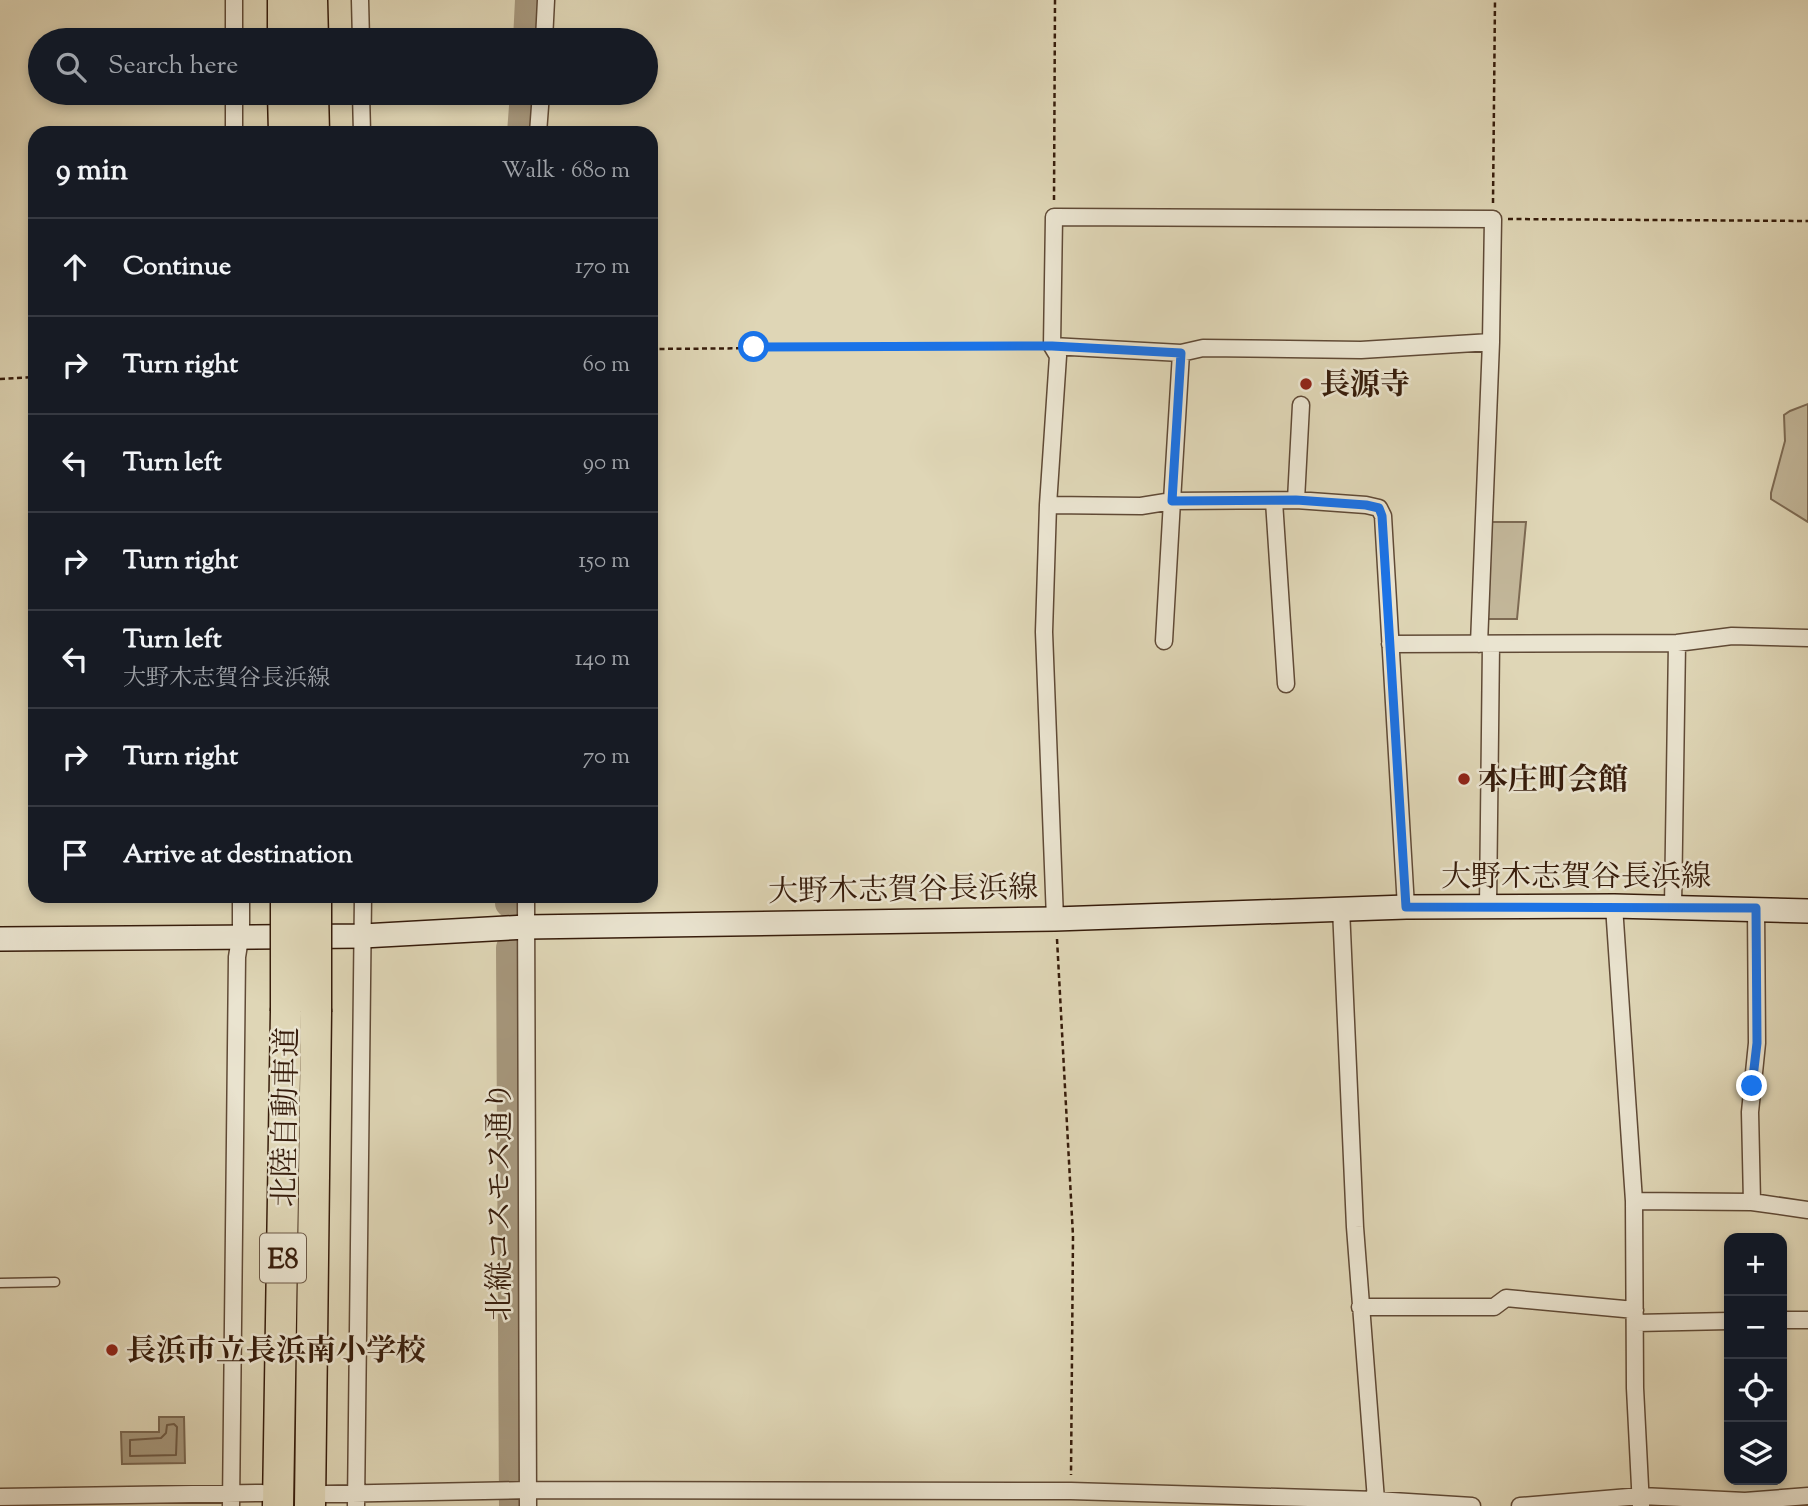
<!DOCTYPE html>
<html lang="en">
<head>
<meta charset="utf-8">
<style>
	:root { --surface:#171b24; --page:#242831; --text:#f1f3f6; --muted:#9ea1a6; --line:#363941 }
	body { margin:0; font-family:"Sorts Mill Goudy","Noto Serif JP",serif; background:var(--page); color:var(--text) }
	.controls { position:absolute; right:21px; bottom:21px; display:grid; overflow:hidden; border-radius:14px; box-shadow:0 4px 10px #0003 }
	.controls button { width:63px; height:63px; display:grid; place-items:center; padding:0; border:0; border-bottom:2px solid var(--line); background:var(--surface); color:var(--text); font:35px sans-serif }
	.stop { position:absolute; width:21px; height:21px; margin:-16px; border:5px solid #1a73e8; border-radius:50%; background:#fff }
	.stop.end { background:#1a73e8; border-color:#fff; box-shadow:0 2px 7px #0008 }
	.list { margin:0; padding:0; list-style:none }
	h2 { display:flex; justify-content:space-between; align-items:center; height:91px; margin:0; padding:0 28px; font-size:30px }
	h2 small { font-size:23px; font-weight:400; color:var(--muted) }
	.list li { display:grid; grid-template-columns:46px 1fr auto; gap:21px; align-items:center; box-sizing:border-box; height:98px; padding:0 28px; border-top:2px solid var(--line) }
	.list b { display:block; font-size:26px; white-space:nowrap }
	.list p { margin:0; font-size:23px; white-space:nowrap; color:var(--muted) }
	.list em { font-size:23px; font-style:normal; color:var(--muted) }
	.icon { flex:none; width:38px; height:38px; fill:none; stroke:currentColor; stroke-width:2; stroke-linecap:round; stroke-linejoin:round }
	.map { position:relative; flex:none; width:1808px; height:1506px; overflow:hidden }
	.search { position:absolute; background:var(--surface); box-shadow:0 4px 10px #0003; left:28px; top:28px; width:630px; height:77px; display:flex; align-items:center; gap:18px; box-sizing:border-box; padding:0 24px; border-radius:38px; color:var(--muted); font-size:26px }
	.panel { position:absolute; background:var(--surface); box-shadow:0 4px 10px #0003; left:28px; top:126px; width:630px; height:777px; border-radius:21px }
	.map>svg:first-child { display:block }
	.green { fill:#c2b699; stroke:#7c6952; stroke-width:2 }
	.water { fill:#a6977c; stroke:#79664f; stroke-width:2 }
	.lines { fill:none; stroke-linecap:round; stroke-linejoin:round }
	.shore { stroke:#6e5a44; stroke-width:2 }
	.stream { stroke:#79664f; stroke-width:5 }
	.river { stroke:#a6977c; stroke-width:30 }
	.lane-casing { stroke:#604a36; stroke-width:11 }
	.street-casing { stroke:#604a36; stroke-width:19 }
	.secondary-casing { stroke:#361c0b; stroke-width:26 }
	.highway-casing { stroke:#361c0b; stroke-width:33 }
	.path { stroke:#361c0b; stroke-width:2.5; stroke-dasharray:5 3.5; stroke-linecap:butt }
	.lane { stroke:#eae4d0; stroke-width:8 }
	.street { stroke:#eae4d0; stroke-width:16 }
	.secondary { stroke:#eae4d0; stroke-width:23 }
	.highway { stroke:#dfd6b6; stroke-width:30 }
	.highway-bridge-casing { stroke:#361c0b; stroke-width:33; stroke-linecap:butt }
	.highway-bridge { stroke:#dfd6b6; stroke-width:30 }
	.route { stroke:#1a73e8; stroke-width:9 }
	.poi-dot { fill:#8f2418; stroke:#eae4d0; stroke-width:2.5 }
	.labels { text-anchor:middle; stroke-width:5; stroke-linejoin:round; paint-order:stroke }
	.shield { fill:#eae4d0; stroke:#6c5846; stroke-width:2 }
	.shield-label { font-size:28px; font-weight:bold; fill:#361c0b }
	.poi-label { font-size:30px; font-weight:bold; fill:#361c0b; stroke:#eae4d0; text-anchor:start }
	.street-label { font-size:30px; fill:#361c0b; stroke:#eae4d0 }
</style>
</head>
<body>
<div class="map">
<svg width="1808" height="1506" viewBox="0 0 1808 1506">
	<rect width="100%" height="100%" fill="#dfd6b6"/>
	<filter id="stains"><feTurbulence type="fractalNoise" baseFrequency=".00286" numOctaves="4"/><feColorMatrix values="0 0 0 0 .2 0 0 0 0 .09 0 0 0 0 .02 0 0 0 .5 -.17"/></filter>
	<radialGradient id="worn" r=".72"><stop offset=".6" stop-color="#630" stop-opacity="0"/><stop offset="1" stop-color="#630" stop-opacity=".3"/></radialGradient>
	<path class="green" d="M1808,404V522L1771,499V493L1785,441L1784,415L1790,411Z
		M1491,522H1526L1517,619H1488Z"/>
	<path class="water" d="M159,1417H184L185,1463L122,1464L121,1432H159Z"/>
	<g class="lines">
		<path class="shore" d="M174,1424L177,1427L176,1455L130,1456V1440L161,1438L166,1433L167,1425Z"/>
		<path class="stream" d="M1782,1506L1808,1504"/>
		<path class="river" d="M528,40L530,0
			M522,133L525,93
			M510,903V896
			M511,948L514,1506"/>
		<g class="lane-casing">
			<path id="lane" d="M0,1283L55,1282"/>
		</g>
		<g class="street-casing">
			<path id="street" d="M234,0V40
				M360,0L361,40
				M544,40L546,0
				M234,93V133
				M361,93L362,133
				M538,133L541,93
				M1052,346L1181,353L1203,348L1361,350L1491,342L1493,219L1054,217L1052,346L1058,356L1048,505L1044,632L1055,919
				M1181,353L1172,501L1296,500L1366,505L1379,508L1383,516L1406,907
				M1296,500L1301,405
				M1274,501L1286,684
				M1048,505L1141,506L1172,501L1164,641
				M1390,644L1677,643L1732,636L1808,638
				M1479,644L1491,342
				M526,896L528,1506
				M1488,906L1491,644
				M1614,906L1634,1201L1635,1388L1641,1506
				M1673,907L1677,643
				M1341,908L1355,1227L1376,1500
				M1634,1201L1752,1202L1808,1210
				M1752,1202L1750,1112L1757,1043L1756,908
				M1360,1307H1494L1506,1298L1635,1310
				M1782,1320H1808
				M1636,1323L1729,1321
				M326,1494L529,1490L1071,1491L1376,1500L1472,1506
				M0,1497L262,1493
				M231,1506L237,957L241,932V896
				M356,1506L363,896
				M1520,1506L1641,1496L1745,1501L1808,1496"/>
		</g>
		<g class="secondary-casing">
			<path id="secondary" d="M0,939L363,936L526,927L1055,919L1406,907L1614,906L1808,911"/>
		</g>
		<g class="highway-casing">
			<path id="highway" d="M283,0V40
				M312,0L313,40
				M283,93L284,133
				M313,93L314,133
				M278,1506L286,1011
				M310,1506L316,1012"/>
		</g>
		<path class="path" d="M1054,200L1055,0
			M1493,203L1495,0
			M1508,219L1808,221
			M651,349L1036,346
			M0,379L35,377
			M1057,939L1073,1236L1071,1475"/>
		<use href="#lane" class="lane"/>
		<use href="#street" class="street"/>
		<use href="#secondary" class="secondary"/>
		<use href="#highway" class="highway"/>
		<g class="highway-bridge-casing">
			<path id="highway-bridge" d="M286,896V1011
				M316,1012V896"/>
		</g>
		<use href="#highway-bridge" class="highway-bridge"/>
	</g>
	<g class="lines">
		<path class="route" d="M754,347L1052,346L1181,353L1172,501L1296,500L1366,505L1379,508L1382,516L1406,907L1756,908L1757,1043L1752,1086"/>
	</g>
	<g class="poi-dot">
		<circle cx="1306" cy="384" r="7"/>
		<circle cx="1464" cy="779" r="7"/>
		<circle cx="112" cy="1350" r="7"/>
	</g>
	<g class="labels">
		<rect class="shield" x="260" y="1233.5" width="46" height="49" rx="5"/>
		<g class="shield-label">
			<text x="283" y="1268">E8</text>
		</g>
		<g class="poi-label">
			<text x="1320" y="394">長源寺</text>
			<text x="1478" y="789">本庄町会館</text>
			<text x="126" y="1360">長浜市立長浜南小学校</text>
		</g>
		<g class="street-label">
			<text x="1576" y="886">大野木志賀谷長浜線</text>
			<text transform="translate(903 889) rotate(-1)" y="10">大野木志賀谷長浜線</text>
			<text transform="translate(285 1117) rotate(-89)" y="10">北陸自動車道</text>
			<text transform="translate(499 1201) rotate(-90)" y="10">北縦コスモス通り</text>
		</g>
	</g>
	<rect width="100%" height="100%" filter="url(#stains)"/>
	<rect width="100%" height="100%" fill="url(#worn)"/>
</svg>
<div class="controls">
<button>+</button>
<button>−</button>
<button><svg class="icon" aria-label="locate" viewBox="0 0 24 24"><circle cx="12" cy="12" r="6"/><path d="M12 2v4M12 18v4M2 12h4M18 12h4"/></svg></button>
<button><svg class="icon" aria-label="layers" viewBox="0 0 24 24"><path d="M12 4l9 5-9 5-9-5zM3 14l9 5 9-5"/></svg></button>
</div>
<div class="stop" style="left:754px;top:347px"></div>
<div class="stop end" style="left:1752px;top:1086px"></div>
<div class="search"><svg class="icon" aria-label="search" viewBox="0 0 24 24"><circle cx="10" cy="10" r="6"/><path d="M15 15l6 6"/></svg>Search here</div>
<section class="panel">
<h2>9 min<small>Walk · 680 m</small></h2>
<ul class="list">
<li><svg class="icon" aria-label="ahead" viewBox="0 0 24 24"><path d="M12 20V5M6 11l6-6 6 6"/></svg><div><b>Continue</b></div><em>170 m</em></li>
<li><svg class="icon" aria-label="right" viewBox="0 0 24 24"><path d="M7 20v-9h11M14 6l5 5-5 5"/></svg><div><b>Turn right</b></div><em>60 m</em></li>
<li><svg class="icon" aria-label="left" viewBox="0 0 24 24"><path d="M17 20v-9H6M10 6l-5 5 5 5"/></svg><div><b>Turn left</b></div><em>90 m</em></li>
<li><svg class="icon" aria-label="right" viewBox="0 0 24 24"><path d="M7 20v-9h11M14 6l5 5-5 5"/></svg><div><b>Turn right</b></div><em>150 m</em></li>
<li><svg class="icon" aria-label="left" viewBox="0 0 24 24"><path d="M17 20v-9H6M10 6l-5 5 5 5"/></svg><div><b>Turn left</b><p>大野木志賀谷長浜線</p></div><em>140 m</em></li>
<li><svg class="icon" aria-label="right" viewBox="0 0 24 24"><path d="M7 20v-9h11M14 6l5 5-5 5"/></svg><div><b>Turn right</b></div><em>70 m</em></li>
<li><svg class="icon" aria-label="arrive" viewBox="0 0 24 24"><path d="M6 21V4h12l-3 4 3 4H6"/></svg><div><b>Arrive at destination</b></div></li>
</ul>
</section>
</div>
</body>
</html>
